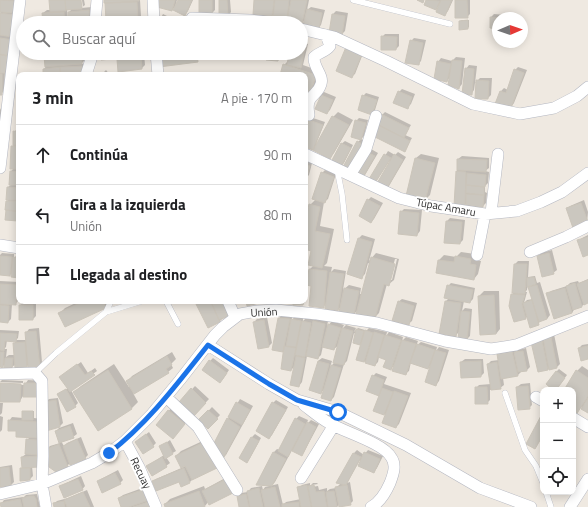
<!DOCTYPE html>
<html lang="es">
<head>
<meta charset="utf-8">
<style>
	:root { --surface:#fff; --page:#f6f6f6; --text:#202124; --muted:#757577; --line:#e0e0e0 }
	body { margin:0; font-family:"Titillium Web",sans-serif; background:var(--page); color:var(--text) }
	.controls { position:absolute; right:12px; bottom:12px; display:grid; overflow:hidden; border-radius:8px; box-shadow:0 2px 10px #0003 }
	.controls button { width:36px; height:36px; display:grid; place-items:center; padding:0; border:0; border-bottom:1px solid var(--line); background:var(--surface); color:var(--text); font:20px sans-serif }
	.compass { position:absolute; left:492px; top:12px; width:36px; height:36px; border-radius:50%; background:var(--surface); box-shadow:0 2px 10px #0003; rotate:88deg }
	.stop { position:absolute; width:12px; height:12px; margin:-9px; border:3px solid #1a73e8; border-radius:50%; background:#fff }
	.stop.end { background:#1a73e8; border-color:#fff; box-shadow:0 1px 4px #0008 }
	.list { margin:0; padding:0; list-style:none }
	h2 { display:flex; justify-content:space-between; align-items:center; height:52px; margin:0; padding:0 16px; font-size:17px }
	h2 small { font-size:13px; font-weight:400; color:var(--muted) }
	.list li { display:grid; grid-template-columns:26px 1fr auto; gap:12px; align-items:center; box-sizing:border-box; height:60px; padding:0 16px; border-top:1px solid var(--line) }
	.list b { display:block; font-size:15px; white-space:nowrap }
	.list p { margin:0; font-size:13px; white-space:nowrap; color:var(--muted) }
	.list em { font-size:13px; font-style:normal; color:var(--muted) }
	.icon { flex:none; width:22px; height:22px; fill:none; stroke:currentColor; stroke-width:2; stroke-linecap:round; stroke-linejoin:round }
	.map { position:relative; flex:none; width:588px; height:507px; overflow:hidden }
	.search { position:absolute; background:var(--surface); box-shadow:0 2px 10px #0003; left:16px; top:16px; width:292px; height:44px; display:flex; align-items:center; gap:10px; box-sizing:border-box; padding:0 14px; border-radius:22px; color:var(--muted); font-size:15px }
	.panel { position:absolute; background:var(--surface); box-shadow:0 2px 10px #0003; left:16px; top:72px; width:292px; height:232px; border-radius:8px }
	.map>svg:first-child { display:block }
	.shadow { fill:#0003; fill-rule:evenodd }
	.building { fill:#cbc7bf; stroke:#cbc5ba }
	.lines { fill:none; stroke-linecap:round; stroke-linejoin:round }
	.lane-casing { stroke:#b4b7c1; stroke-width:6 }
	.street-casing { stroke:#b4b7c1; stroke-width:12 }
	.lane { stroke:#fff; stroke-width:5.5 }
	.street { stroke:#fff; stroke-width:11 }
	.route { stroke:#1a73e8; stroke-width:5 }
	.labels { text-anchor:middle; stroke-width:4; stroke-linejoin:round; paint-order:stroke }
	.street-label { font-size:11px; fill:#2e2e2e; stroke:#fff }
</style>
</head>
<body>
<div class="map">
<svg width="588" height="507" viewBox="0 0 588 507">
	<rect width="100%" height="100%" fill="#efe9e1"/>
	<path class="shadow" d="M0,0H17L18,12L5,72L4,91L1,94H0V13L2,11H0Z
		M50,0H80L81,7H83L82,0H84L85,5L81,8L92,7L93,18L89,21L69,12L72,9H67L68,20L64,23H67H44L43,13L47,10H51Z
		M105,0H140L141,16L137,19H130V23H108L110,20L106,3L108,1Z
		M155,0H177L175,7L172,10Z
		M179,0H193L188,11L185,14Z
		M200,0H215V10L212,13H200Z
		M220,0H230L231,12L228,16Z
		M255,0H309L307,10L311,7L325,10L321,25L318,28L305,20L302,23L274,18L275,13L272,16Z
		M427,0H453L448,11L445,14L440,4L436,9L425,4Z
		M456,0H470V14L467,17Z
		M336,11L348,13L345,31L342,34L333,14Z
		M163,14L175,20L174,23H158Z
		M494,14L505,15V18H498V28L491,17Z
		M462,20H469V27L468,28L460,21Z
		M385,34H399V46L396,49L382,37Z
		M414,38L426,40L421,61L418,64L411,41Z
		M301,43L308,44L303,65L320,71L315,86L311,91L305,89V75H281L284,65L289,60L290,53H301Z
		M350,44L364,51L355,74L351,77Z
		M43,53H84L85,60L81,64H85L84,75H44V69L47,65L45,57L48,53Z
		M101,53H125V55L144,53L145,65L142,68L119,71L118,57Z
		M159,53H200V58L197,61Z
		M268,53H281V57L277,60Z
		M456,57L465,58L462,84L459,88L450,77L447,81L438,62L441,58L452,61Z
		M469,65L477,66L475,83L480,78H492L491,95L488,98L477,83H475L474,90L471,94L466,69Z
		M518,67L527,70L514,103L511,107L501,91L504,88L508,90L515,70Z
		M106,70L110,75H101Z
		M145,72L146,75H126L127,74Z
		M402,89L415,94L411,104L407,108L399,92Z
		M324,92L336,97L330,110L327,113L321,95Z
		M366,93L379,97L375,110L372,113L363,96Z
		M0,108L1,110L2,122L0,124Z
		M338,112L353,120L334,153L329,158L316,145L312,149L305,146V135L310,121L313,118L325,122L316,144L317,145L333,117Z
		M385,112L411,125L405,135L412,138L405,150L379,126L382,115Z
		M305,116L308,117L305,128Z
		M359,118L368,120L364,136L361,139L367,142L353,167L358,142L361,139L356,121Z
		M17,129H19V219L18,220L6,211L8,209H7V201L9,199L8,187L12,184L11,171L14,168L12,146L14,145V132Z
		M345,141L353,145L344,163L341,166L340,145Z
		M371,149L378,153L365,175L362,178Z
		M388,151L395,155L398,152L406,157L389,186L386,189L391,162L389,161L375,182L371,179Z
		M421,154L439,158L430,195L425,200L416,158Z
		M462,156L489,158V168L485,171L489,172L488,183L485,186V192L487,193L486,203L483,206L467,205L466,204L464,206L457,171L458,159Z
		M305,161L312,163L309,175L306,178H305Z
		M325,170L336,174L328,199L324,202L320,226L334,229L327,263L324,266L332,267L331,272L334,269L346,271L343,290L349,285L361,288L360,294H362L370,264L368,263L365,274L362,277L359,238L362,235L375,239L369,261L376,253L399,259L394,280L389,284H387L379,313L374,318L358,310L354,314L342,306L338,310L326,304L323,307L312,285L307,284L306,301L303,304L295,301H305V267H308V271L313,266L312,250L306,249L305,255V226L310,205L316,199L322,173ZM395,259H397L392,280H389Z
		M371,197L383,203L374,219L371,222L360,216L368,200Z
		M584,200L588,212L587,222L567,209L570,206Z
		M404,209L422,210L420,231L417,235L401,212Z
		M450,218L465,220L463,240L460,243L447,221Z
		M588,235V254L579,241L582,238Z
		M552,250L557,270L553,273L538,256L541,253Z
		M461,252L475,254L474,260L481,261L478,274L474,279L437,272L439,260L444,255L456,257Z
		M2,253L14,254V258L17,255H19V277L13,272L10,275L0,274V255Z
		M518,261H529L528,277L535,276L537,283L540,282L550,315L547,319L541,320L538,324L528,316L525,319L512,295L514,292L515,264ZM528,283L533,284L530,287L533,299L527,300L524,303L527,292H525L527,290Z
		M588,279V302L582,306L575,308L572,313L548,294L551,291L567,286L570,283L578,281L579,283Z
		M0,281L19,282L18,301L15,304H12L11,319L8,322L0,321Z
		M451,283L475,288L473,299L470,302L464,301L462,311L465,308L472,309L470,336L467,339L460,331L455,336L446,301L449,298L448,286Z
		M484,291H499L500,329L496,334L479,296Z
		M402,299L417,303L412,321L408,324L398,302Z
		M80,301H110L106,307L60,313L65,308Z
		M197,301H229L222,319L219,322Z
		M23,302H36V316L33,319H20V305Z
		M282,315L292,317V320L295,316L303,318V321L306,318L315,320L317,318L328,321L327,327L332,321L344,325L342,329L346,325L356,328L354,332L358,328L365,330L364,333L369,328L387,332L386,336L389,332L403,337L402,341L406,337L418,341L416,346L421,342L437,347L436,351L439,347L449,350L439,381L436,385L432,364L428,368L411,362L409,371L405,374L395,364L391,369L387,359L379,357L378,362L375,365L357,359L363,341L360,344L356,334L354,333L347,361L344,364L334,397L331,400L325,388L321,393L318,361L322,358L332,361L330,367L335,362L339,345L334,349L323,346L321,355L318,358L307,356L302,382L299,386L295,366L291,370L285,351L273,349L279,318Z
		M267,317L272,343L269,346L254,322L257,319Z
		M39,328L42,362L39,366L29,364L27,366L16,364L12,367L5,364L2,367L0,366V330L19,331L18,338L16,340H26V333L29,329ZM7,340L16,341L14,344L15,355H9L6,357L7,349H4L6,347Z
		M554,334L560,364L557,367L550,369V367L548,369L539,371L532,342Z
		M588,344V358L579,348L582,345Z
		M515,348L516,352L518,350L526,348L530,367L527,370L520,371L521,372L517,376L503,378L504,385L500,388L490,390V400L487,403L476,388L479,385L491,384L488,364L491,361L499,360L498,355L501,351Z
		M172,352L176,359L171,364L173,368L168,372L133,393L138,402L132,408L98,430L74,392L81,386L114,364L129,387L130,386L128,381L132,376Z
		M213,358L229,370L223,379L210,361Z
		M465,359H483L484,373L481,376L461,362Z
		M81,362L88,373L95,368L97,371L71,390L78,403L75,406L58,394L68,388L64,374Z
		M582,366L588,370V412L581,407L576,413L573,411V390H565L577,371Z
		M559,369L567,375L558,387L556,372Z
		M376,373L387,377L384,384L411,393L399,424L396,427L386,415L375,410L381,395L367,390L373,376Z
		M2,380L23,381V383L0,382V384L23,385H26V383L28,380L42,381L38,396H23L20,401H0V382Z
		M530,383L532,405L529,408L517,387L521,384Z
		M195,386L209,399L194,415L180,402Z
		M58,398L63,423L60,426L46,402L49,399Z
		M240,399L253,406L226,455L223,457L228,419Z
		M276,400L288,407L272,435L269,438L273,403Z
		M0,403H3L2,413L0,415Z
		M172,407L188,420L176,434L158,424Z
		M212,407L220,415L208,428L200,420Z
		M24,411H34V418L42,419L41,453L32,466L33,476L30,479L21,469L23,466L22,457L26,454L27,440L30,437L17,430L9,421L12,417L23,418V412Z
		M0,416L3,417L2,430L0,432Z
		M299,416L308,420L306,425L311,420L319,424L304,452L301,455L292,450L275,482L271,486L258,484L274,452L277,449L280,450L296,419Z
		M73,423L77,434L73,437L61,441L64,446L67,443L81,437L88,455L85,458L71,462L67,466L47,449L50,446L60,443L56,431L59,428Z
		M149,432L156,443L153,446L136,442Z
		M255,434L261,438L250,458L247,461L241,458L252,437Z
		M209,438L193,479L190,482L180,481L153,482L156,479L186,466L176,456L181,451Z
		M170,440L176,451L166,457L170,463L166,466H148L164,455L160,447Z
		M357,450L364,455L368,450L383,456L377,468L374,472L360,460L347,483L350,482L353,501L350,504H339L337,507H240L238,496L241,493L248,492L251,488L262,486L263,490L265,487L278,484L283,505L286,502L301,499L299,488L302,485L310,483V486L313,483H317L318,484L312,485V487L318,486L319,490L327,488V491L330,489L336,488L341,483L354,453Z
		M12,465L14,482L11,485L0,486V467Z
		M118,470L123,480L120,483L98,482L101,479Z
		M81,476L85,486L81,491L61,487L64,484Z
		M229,476L205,506L166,507L165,504L170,499L204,486L205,489Z
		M148,486L152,496L147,501L151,500L154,507H122L119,498L123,495Z
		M87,490L94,507H55L54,504L57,501L68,498Z
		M37,494L40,507H2L1,504L4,500L23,497V498L26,495Z"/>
	<path class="building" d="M0,0L15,1L14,13L0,12Z
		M49,0H65L66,11L50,12Z
		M65,0H81L82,9L66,10Z
		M104,0H139V1L104,3Z
		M154,0H175L172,11L153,6Z
		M178,0H192L185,16L173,10Z
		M199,0H212V14H199Z
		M219,0H227L228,17H219Z
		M254,0H274L272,17L253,15Z
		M275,0H289L287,20L273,19Z
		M291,0H307L302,24L301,23L287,21Z
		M417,0H424L423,3Z
		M426,0L440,1L436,10L424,5Z
		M441,0H452L445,16L436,12Z
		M455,0H467L468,18H455Z
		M137,2L138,20L106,21L105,3Z
		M307,9L322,13L319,29L303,25Z
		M89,10L90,22L69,23L68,12Z
		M64,12L65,23H43L42,13Z
		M0,13L16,15L12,37L0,35Z
		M332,14L345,16L342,35L329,33Z
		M159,17L173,23H157Z
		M490,17L503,18H498V29L490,28Z
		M468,20V29L459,30V21Z
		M127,21V23H107V22Z
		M381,36L397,37L396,50H381Z
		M0,38L13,40L10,56L0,54Z
		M410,40L423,43L419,65L405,63Z
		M301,46L305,47L301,68L287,65L289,53H301Z
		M346,47L362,54L352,78L336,71Z
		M42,53H65L42,55Z
		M100,53H122V58L101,60Z
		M158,53H197L198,62L159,67Z
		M267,53H279L278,61L266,60Z
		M81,54L82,64L45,67L44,56Z
		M0,55L8,56L7,73H0Z
		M141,56L142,69L118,72L117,59Z
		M452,60L462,61L459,89L448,85Z
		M437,61L451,64L447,82L434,79Z
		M283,64L316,75L311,92L305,90V75H280Z
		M82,66V75H61L60,67Z
		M60,67V75H43V69Z
		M465,68L474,69L472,95L462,94Z
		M514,69L524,73L511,108L495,104L500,91L506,93Z
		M0,74H2V95H0Z
		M476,80L489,81L488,99H475Z
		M398,91L412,97L408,109L393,103Z
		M321,95L333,100L327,114L315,109Z
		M362,95L377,100L372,115L358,110Z
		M381,114L409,128L404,138L377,124Z
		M332,116L349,125L330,159L313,150Z
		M309,120L323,125L313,150L305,147V132Z
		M355,120L366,123L361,140L351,137Z
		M378,125L410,141L405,152L373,136Z
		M13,131L19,132V146L13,145Z
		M357,141L364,145L350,171L343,167Z
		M341,143L351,148L341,167L331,162Z
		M11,146H19V169H10Z
		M367,152L375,156L362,179L354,174Z
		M384,154L391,158L375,183L369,179Z
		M394,154L403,160L386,190L376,185Z
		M415,158L435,163L425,201L406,196Z
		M457,159L487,160L486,172L457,170Z
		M305,165L310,166L306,179H305Z
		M10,171L19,172V185H9Z
		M456,171L466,172L465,207L454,206Z
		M321,172L334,177L325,203L312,199Z
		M467,173L486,175L485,187L466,185Z
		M466,185L484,187V195L466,193Z
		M7,187L19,188V200H6Z
		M466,194L484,195L483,207L466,206Z
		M367,199L380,206L371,223L359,216Z
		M6,201H19V211L5,210Z
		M581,203L588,222L573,228L566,208Z
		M309,204L320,207L315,231L330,234L322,268L308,265L311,251L305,249V222Z
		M6,210L19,212L18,221L5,220Z
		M400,211L419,213L417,236L398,234Z
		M446,221L462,222L460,244L444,243Z
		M588,237V255L583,257L577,240Z
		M358,238L372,242L362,279L347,274Z
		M549,253L554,274L542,277L537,256Z
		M0,256L12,257L10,276L0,275Z
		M455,256L471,259L470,264L476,265L474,280L436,273L438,260L454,262Z
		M13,257L19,258V278L11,277Z
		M371,257L395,264L389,286L384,284L375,319L356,314Z
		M514,264H527L525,294L512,293Z
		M309,269L327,271L324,308L309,306L311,286L306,285Z
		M330,272L344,274L338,311L325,309Z
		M534,277L536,284L527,287V278Z
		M588,280V303L584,305L577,284Z
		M575,283L582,307L573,310L566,286Z
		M0,284L17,285L16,305L0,304Z
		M447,285L473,290L470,303L444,298Z
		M537,285L547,319L539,322L528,287Z
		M344,288L359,291L354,315L339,312Z
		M565,288L572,313L554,319L546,293Z
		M511,294L525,295L522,304L526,319L514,322L509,306Z
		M494,295L496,334L480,335L478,296Z
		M532,300L539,325L530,328L523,303Z
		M84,301H103L106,308L65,327L58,313Z
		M197,301H210L220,322L208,328L195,302Z
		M211,301H225L231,315L219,320Z
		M246,301H259V303L247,306Z
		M260,301H276V303H260Z
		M277,301H293V304L277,303Z
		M294,301H304L303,305H293Z
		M398,301L414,306L409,325L392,321Z
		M445,301L461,303L456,337L439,334Z
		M0,305L9,306L8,323L0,322Z
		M19,305H33V320H19Z
		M461,311L470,312L467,340L458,339Z
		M278,318L290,319L283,352L272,350Z
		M291,319L301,321L296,347L286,346Z
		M264,320L269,347L258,349L253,322Z
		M302,321L311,323L305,357L295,355Z
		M313,321L325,324L318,359L306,356Z
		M328,324L341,328L334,350L322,347Z
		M342,328L353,331L344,365L333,363Z
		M356,329L364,331L360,345L353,343Z
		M365,330L373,333L364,362L356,360Z
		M36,331L40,367L28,368L25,332Z
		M374,332L384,335L375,366L365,363Z
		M0,333L17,334L16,342L5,341L4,351L0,350Z
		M385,335L401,340L391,370L383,367L386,360L378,357Z
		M551,337L557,368L549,370L543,338Z
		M402,340L416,344L406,375L392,371Z
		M542,340L548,370L538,372L531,342Z
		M25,342L27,367L15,368L13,343Z
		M417,344L435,350L428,369L410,363Z
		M284,346L296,348L291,371L281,369Z
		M588,346V359L581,361L578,348Z
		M435,350L446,353L436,386L425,382Z
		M512,351L518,376L501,379L497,354Z
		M523,351L527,371L518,372L514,352Z
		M0,352H4L3,368L0,367Z
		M167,356L172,365L166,369L169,373L134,394L126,381Z
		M296,356L305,358L299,387L290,385Z
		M5,358H13L12,368H4Z
		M209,360L227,373L220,383L202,370Z
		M318,361L329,364L321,394L309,390Z
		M481,361V377L461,378L460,362Z
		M497,362L501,389L491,390L487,364Z
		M77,364L85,375L91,371L95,375L70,392L59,377Z
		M331,365L341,368L331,401L321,398Z
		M108,370L132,409L98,431L73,392Z
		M576,370L588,378V396L576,415L573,413V390H564Z
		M556,371L565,378L556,390H553L546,384Z
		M372,375L384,380L379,396L366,391Z
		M0,383L21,384L20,402H0Z
		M24,383H39V397H23Z
		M528,386L530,409L518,410L516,387Z
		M475,387H487L488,404H475Z
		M191,388L206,403L194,416L179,402Z
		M382,388L393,392L384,415L373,411Z
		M66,389L76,407L67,412L57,394Z
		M394,391L408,396L396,428L382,423Z
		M588,398V413L581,409Z
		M56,400L60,427L46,431L45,402Z
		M236,402L250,410L242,425L228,417Z
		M272,402L286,410L269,439L256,431Z
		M168,410L185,424L173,439L156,425Z
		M208,410L218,419L208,429L198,420Z
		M22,411H33V420H22Z
		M543,412V435L535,449L526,444Z
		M227,418L240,427L223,459L213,445Z
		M295,418L305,424L288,457L278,451Z
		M8,420L39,422V438L16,437V431H8Z
		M307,422L316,427L302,456L292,451Z
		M70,426L74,438L59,443L55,431Z
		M146,434L154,447L143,454L135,442Z
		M251,437L259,441L247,463L239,458Z
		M26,439L38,440V455L25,454Z
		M77,439L86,459L70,465L63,446Z
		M167,442L173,454L165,459L159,446Z
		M204,442L217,468L192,480L185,466L181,468L175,456Z
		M59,444L68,467L56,472L49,467L46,449Z
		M273,452L286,459L272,486L256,485Z
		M364,452L380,459L374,473L358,466Z
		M353,453L361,457L346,485L336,483Z
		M38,456L39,467L22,468L21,457Z
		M162,457L167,467L152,476L146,466Z
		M9,467L11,486L0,487V468Z
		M20,468H30V480L20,481Z
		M184,468L190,483L181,487L179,482L156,491L152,481Z
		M115,473L121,484L102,493L97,481Z
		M78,479L83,490L64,498L59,486Z
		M226,479L233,493L209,505L202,491Z
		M307,485L311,507H301L297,487Z
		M314,485L316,492L324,491L327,507H312L308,486Z
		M347,485L351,505L339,507L335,487Z
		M275,487L280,507H265L261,490Z
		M259,488L263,507H250L247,491Z
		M145,489L149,500L129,507H121L118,498Z
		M199,491L205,507H165L164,504Z
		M334,491L337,507H328L326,492Z
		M83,492L90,507H67L64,500Z
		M246,494L249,507H239L237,496Z
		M29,496H34L36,499L37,507H24L22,498Z
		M20,499L22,507H1L0,503Z
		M64,501L65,507H54L53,503Z
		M148,502L150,507H133Z
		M299,502V507H282V504Z"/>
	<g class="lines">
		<g class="lane-casing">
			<path id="lane" d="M353,0L450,24
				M337,169L342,194L347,240
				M166,301L178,324
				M106,312L111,301
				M35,373L56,353L106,312L142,301
				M505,393L525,450L536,466L543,483
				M546,492L551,507"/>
		</g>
		<g class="street-casing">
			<path id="street" d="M153,0L154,23
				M192,18L250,20L276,23
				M95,23L97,0
				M301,29L334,37L386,61L473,104L520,114L554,108L577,96L588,87
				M156,53L158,75
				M86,75L93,53
				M309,115C305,93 317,98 321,84C324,75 313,67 314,57C319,52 326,52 330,46L326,35
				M305,154L399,198L431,206L485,214L517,211L541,202L562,192L588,173
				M0,168L20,0
				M350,175L366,149L376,116
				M491,213L498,154
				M0,245L19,248
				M530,252L566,237L588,226
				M477,255L485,214
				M228,301L235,317
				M208,345L269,384L297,400L338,412L406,445L480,488L531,507
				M0,374L35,373L42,381L43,456L42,484L46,507
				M166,397L198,427L237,490
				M536,397L543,401
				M304,405C312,411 320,418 329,423C344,432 383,443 391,457C397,465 393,475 390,483C386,492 379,503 371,507
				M573,418L588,427
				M125,441L139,467L156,507
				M301,478L334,425
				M0,494L42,484L92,463L109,453L125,441L151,415L180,380L215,335L223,327L240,314L257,311L276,310L317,314L377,323L445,341L491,349L516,345L588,316
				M570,507L588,479"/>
		</g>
		<use href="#lane" class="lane"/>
		<use href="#street" class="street"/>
	</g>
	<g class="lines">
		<path class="route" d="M109,453C148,423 177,384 208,345L269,384L297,400L338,412"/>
	</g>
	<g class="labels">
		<g class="street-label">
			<text transform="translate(446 207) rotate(10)" y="4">Túpac Amaru</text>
			<text transform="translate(264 312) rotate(-3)" y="4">Unión</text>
			<text transform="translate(141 473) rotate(64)" y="4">Recuay</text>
		</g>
	</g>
</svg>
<div class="controls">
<button>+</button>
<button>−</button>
<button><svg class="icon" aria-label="locate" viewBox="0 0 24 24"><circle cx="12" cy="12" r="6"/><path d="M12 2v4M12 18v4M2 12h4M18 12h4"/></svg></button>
</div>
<svg class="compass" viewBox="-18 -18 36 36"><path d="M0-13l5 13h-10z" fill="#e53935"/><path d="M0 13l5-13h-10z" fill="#757577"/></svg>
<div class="stop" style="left:338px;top:412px"></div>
<div class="stop end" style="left:109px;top:453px"></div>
<div class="search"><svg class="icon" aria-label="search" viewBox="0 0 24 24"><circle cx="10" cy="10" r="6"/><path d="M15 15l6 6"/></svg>Buscar aquí</div>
<section class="panel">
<h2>3 min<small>A pie · 170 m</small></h2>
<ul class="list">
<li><svg class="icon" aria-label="ahead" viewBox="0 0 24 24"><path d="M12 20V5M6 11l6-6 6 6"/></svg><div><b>Continúa</b></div><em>90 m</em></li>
<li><svg class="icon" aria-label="left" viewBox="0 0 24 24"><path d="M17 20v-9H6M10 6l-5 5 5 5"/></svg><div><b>Gira a la izquierda</b><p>Unión</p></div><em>80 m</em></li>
<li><svg class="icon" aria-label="arrive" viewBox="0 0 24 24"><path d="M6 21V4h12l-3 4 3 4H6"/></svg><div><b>Llegada al destino</b></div></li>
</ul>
</section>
</div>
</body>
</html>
